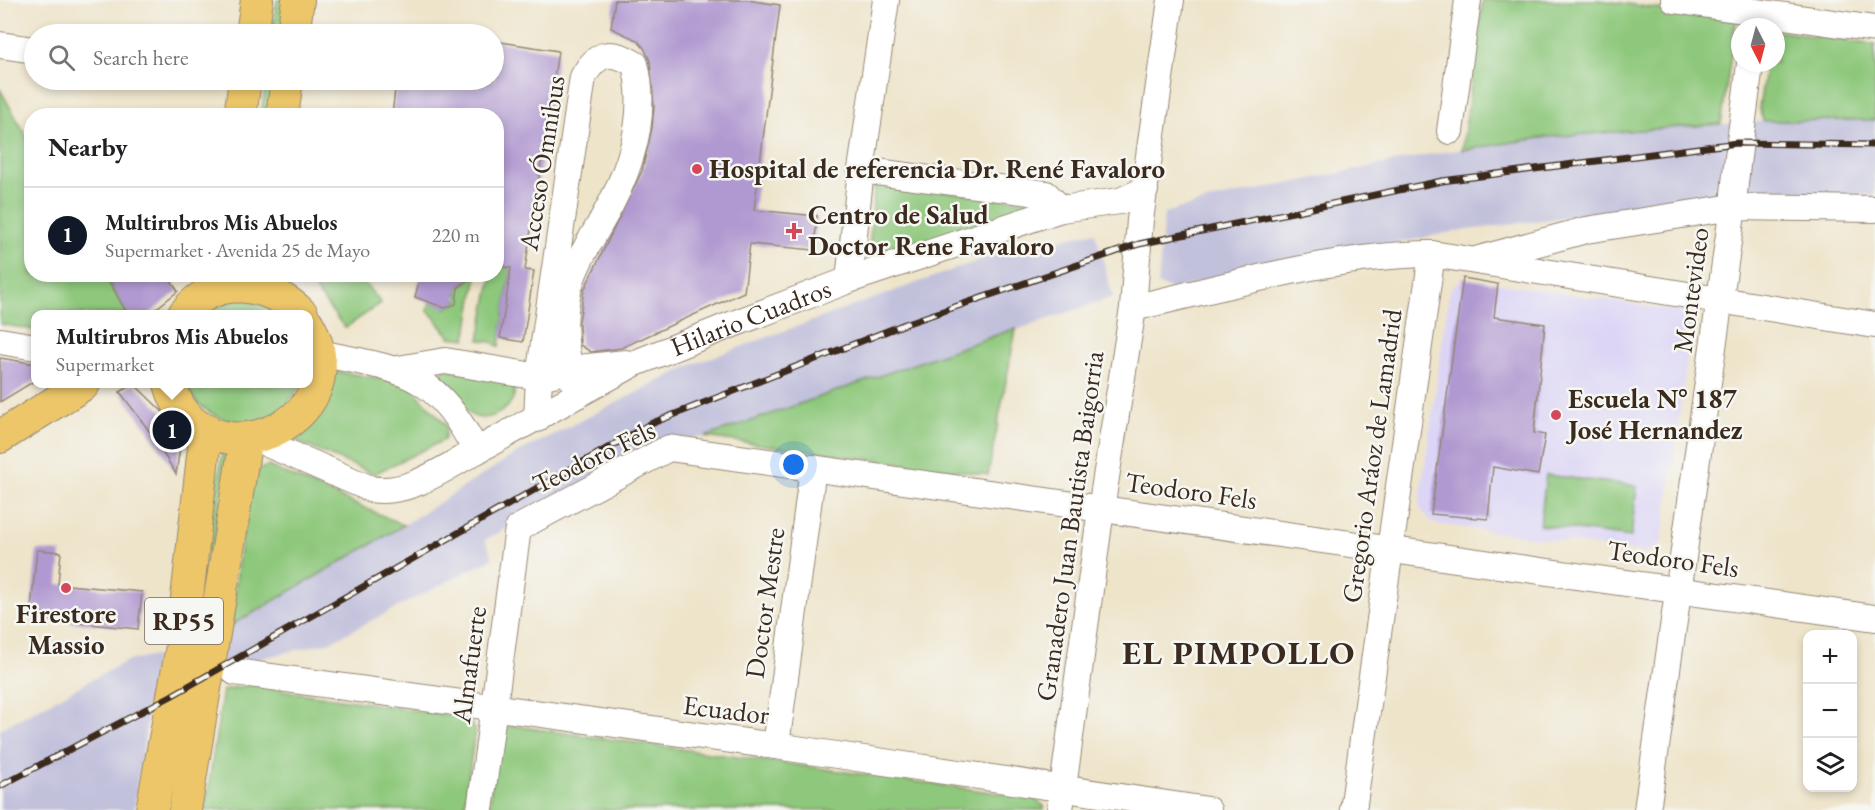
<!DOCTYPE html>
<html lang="en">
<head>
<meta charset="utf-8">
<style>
	:root { --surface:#fff; --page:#f6f6f6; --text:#202124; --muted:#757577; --line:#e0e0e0; --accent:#111827 }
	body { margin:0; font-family:"EB Garamond",serif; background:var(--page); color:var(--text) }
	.controls { position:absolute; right:18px; bottom:18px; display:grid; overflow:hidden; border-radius:12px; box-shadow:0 3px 9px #0003 }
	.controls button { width:54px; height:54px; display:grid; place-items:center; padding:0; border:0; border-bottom:2px solid var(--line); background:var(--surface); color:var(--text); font:30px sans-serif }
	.compass { position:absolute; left:1731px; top:18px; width:54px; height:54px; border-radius:50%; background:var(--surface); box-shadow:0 3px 9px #0003; rotate:174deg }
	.you { position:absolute; left:794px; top:465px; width:21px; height:21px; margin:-15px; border:4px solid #fff; border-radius:50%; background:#1a73e8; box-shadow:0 0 0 9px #1a73e833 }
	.badge { display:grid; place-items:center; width:39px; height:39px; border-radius:50%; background:var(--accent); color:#fff; font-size:20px; font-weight:700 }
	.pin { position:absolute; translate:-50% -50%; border:3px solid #fff; box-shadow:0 2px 6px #0006 }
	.popup { position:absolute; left:31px; top:310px; width:282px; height:78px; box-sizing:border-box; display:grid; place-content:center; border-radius:12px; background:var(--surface); filter:drop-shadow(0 2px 4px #0005); font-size:20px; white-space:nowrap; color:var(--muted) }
	.popup b { font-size:22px; color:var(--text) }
	.popup::after { content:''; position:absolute; left:50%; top:100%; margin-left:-12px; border:12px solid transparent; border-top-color:var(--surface) }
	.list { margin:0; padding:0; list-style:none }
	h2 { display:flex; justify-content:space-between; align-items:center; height:78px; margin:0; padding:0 24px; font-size:26px }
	h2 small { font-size:20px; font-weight:400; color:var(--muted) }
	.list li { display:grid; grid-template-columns:39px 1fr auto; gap:18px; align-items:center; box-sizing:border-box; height:96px; padding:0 24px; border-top:2px solid var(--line) }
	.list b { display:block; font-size:22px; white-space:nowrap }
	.list p { margin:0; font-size:20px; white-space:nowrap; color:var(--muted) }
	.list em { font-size:20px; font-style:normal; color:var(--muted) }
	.icon { flex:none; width:33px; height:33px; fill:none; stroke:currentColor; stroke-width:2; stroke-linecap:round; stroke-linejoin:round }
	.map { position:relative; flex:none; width:1875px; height:810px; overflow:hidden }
	.search { position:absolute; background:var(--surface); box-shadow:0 3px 9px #0003; left:24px; top:24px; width:480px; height:66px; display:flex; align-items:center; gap:15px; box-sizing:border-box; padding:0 21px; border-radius:33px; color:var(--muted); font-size:22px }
	.panel { position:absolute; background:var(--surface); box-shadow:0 3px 9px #0003; left:24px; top:108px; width:480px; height:174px; border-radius:24px }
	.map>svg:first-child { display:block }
	.built { fill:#dcd5f6 }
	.industrial { fill:#c2c1dc }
	.green { fill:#8ec87c; stroke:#64794d; stroke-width:1.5 }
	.building { fill:#b099d0 }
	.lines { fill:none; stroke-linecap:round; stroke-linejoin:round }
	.minor-casing { stroke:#948774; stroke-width:28 }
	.major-casing { stroke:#948774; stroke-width:34 }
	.minor { stroke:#fff; stroke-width:26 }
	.major { stroke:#ecc669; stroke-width:32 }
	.rail-casing { stroke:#3b2a1e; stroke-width:7 }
	.rail { stroke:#f6f6f2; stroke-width:4.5; stroke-dasharray:14; stroke-linecap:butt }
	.poi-dot { fill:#d1495b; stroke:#f6f6f2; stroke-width:2 }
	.labels { text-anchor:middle; stroke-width:5; stroke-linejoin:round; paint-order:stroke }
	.shield { fill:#f6f6f2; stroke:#73675e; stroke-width:1.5 }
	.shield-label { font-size:26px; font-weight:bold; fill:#3b2a1e }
	.street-label { font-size:27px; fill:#3b2a1e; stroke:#f6f6f2 }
	.poi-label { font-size:27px; font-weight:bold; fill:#3b2a1e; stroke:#f6f6f2; text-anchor:start }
	.district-label { font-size:33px; font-weight:bold; letter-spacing:1.5px; fill:#3b2a1e; stroke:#f6f6f2 }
</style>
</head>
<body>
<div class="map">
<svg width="1875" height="810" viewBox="0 0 1875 810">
	<rect width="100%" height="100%" fill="#f6f6f2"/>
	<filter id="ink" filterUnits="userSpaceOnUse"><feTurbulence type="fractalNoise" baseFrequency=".0167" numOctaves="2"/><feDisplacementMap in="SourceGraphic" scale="12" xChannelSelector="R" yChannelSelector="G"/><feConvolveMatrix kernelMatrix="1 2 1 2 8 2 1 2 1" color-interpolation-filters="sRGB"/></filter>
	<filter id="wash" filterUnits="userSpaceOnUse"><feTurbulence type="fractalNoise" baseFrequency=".008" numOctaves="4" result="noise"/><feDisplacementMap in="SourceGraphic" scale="24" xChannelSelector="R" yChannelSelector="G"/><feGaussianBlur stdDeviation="1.35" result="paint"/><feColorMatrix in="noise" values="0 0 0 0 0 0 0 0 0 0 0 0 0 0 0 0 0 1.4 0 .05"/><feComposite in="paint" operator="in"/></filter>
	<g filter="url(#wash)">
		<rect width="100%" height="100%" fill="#eee4ca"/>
		<path class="built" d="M1463,278L1683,312L1692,323L1662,542L1647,553L1432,523L1419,507L1450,289Z"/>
		<path class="industrial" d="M1784,120H1875V195L1708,198L1446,233L1172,289L1158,285L1164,213L1219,198L1432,154L1547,137Z
			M1095,232L1113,297L705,437L666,440L485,540L493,558L330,642L258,659L220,680L224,628L404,525L517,453L691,365L999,253Z
			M156,656L134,810H0V729L127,661Z"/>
		<path class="green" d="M277,0H284L280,34H272Z
			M1483,0H1599L1736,20L1721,124L1547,137L1462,150Z
			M1776,31L1875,45V120L1763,121L1759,108L1766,63H1776Z
			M266,80H274L269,115L261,116Z
			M0,89L31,145L32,274L105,275L128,314H36L35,330L0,324Z
			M875,183L1036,202L1037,207L880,256L872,255L869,250Z
			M497,266L511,268L499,347L492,342L479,340L492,275L496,274Z
			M319,275H358L381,303L345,328L313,287Z
			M475,275H477L466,339L450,337L427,309L436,293L445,308L456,304L459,297L457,289Z
			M238,296L287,314H200Z
			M1016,329L988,475L705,437L1011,330Z
			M444,368L513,384C522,405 487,427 470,414C458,406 450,387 441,375Z
			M334,371L407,383L445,424L447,428L444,440L374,474L281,435Z
			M186,384H302C295,392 287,407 278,413C245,432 200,420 186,384Z
			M223,450H229L213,552L206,551Z
			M268,466L404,525L232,625L238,561L251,486L260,469Z
			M1546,475L1637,486L1631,537L1540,525Z
			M259,683L286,691L468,718L475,730L464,810H205L223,690Z
			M514,726L1034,798L1044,806V810H489L496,744L506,728Z"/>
		<g id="blocks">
			<path class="building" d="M615,0H747L780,5L754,210L817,216L814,250L750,244L744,292L621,348L591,352L580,345L579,322L584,290L642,171L652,128L654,106L650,61L644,48L637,40L611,28Z
				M494,41L558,51L525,270L534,271L523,342L500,338L511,268L496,266V116H392L396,80H494Z
				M105,274H143L169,278L178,291L148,315H128Z
				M421,274H475L458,288L456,304L445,308L415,297Z
				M1463,278L1498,284L1494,317L1545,324L1534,433L1545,435L1538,475L1493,467L1488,519L1431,514Z
				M0,358L36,364V380L0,402Z
				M134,384L165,414L171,425L182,434L176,474L150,432L120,392Z
				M37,550L61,552L58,584L142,592L138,629L30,618Z"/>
		</g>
	</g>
	<g filter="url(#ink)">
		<use href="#blocks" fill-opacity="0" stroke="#948774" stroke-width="1.5"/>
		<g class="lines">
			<g class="minor-casing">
				<g id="minor">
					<path d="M1674,0L1875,29"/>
					<path d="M0,45L34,50"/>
					<path d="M1450,131L1468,0"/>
					<path d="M861,170L1046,194L1061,209"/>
					<path d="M1479,259L1586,230L1733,207L1875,209"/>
					<path d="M849,280L861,170L886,0"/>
					<path d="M1133,308C1231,286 1330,255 1432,254L1875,325"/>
					<path d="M0,341L36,347"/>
					<path d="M398,369L445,361L539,377L579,368L626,363"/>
					<path d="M537,419L539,377L583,77C597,52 611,49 635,64C649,119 629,174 601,222C588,245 572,269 567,296C560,331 566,363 578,395"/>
					<path d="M254,438L371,489C408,496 444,468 476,451C434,369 402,370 319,353"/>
					<path id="s1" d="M476,451L633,364L728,326L849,280L1061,209L1120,201L1145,190"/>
					<path d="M235,672L776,746L1208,810"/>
					<path d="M776,746L813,468"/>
					<path d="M480,810L518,528L669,448L1875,618"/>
					<path d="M1060,810L1101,509L1133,308L1140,220L1171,0"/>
					<path d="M1353,810L1432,254"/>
					<path d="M1647,810L1733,207C1736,159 1745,112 1750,63"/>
				</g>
			</g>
			<g class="major-casing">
				<path id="major" d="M252,34L257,0
					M293,34L298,0
					M240,116L245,80
					M282,116L287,80
					M184,314C214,273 271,282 302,314
					M170,384C199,490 365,425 308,324
					M0,437L84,384
					M152,810L181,652L206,429
					M185,810L246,439"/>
			</g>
			<use href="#minor" class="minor"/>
			<use href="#major" class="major"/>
			<g class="rail-casing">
				<path id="rail" d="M0,786L171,696L650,424L905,324L1139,244L1442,181L1737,143L1875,145"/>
			</g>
			<use href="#rail" class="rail"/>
		</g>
	</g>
	<g class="poi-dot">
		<circle cx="697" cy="169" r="6"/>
		<path d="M791 222h6v6h6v6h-6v6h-6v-6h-6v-6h6z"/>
		<circle cx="1556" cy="415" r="6"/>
		<circle cx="66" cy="588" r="6"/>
	</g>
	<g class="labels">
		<rect class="shield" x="145" y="598" width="78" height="46" rx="4.5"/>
		<g class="shield-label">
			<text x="184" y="630">RP55</text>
		</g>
		<g class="street-label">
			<text transform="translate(542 163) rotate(-81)" y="9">Acceso Ómnibus</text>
			<text transform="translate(1691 290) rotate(-82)" y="9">Montevideo</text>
			<text dy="9" stroke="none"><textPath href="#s1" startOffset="306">Hilario Cuadros</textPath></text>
			<text transform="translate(1372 456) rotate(-82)" y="9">Gregorio Aráoz de Lamadrid</text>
			<text transform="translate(594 457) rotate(-26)" y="9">Teodoro Fels</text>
			<text transform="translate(1191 491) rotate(8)" y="9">Teodoro Fels</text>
			<text transform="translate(1070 526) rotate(-82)" y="9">Granadero Juan Bautista Baigorria</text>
			<text transform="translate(1673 559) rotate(8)" y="9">Teodoro Fels</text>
			<text transform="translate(765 603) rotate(-82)" y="9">Doctor Mestre</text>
			<text transform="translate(469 665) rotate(-82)" y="9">Almafuerte</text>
			<text transform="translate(726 710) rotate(7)" y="9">Ecuador</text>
		</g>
		<g class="poi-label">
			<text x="709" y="178">Hospital de referencia Dr. René Favaloro</text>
			<text x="808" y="224">Centro de Salud<tspan x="808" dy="31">Doctor Rene Favaloro</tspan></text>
			<text x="1568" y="408">Escuela N° 187<tspan x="1568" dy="31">José Hernandez</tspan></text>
			<text x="66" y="623" text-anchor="middle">Firestore<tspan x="66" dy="31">Massio</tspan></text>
		</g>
		<g class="district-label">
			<text x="1239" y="664">EL PIMPOLLO</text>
		</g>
	</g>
</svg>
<div class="controls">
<button>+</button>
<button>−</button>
<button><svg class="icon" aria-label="layers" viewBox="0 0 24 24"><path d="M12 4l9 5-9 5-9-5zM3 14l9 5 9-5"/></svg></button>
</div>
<svg class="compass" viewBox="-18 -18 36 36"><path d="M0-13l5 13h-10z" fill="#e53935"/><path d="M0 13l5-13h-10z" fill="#757577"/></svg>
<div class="you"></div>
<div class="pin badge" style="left:172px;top:430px">1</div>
<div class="popup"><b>Multirubros Mis Abuelos</b>Supermarket</div>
<div class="search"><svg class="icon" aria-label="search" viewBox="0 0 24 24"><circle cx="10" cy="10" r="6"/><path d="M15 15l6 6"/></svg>Search here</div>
<section class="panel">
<h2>Nearby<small></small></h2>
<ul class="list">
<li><span class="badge">1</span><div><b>Multirubros Mis Abuelos</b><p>Supermarket · Avenida 25 de Mayo</p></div><em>220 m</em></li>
</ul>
</section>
</div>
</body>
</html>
